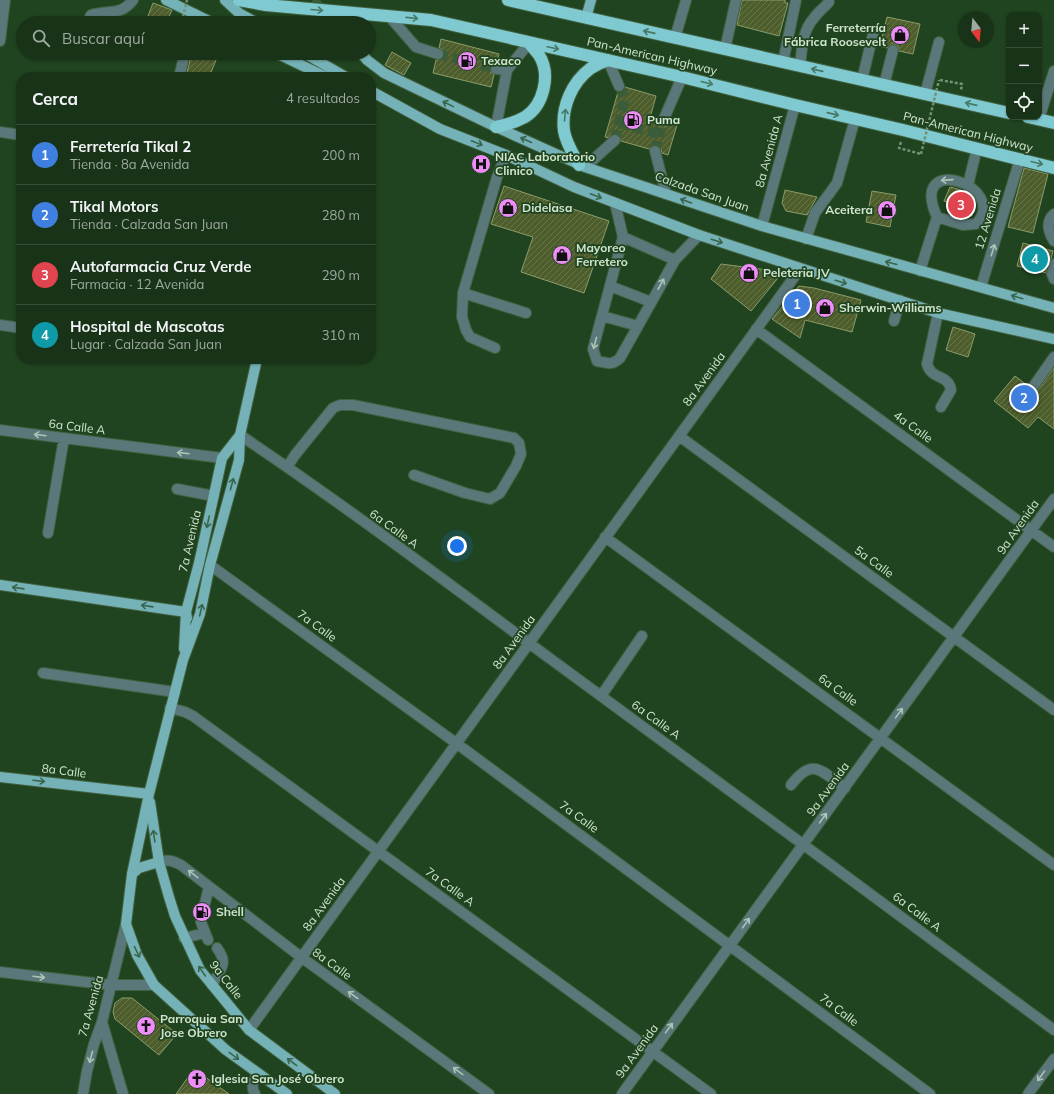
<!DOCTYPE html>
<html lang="es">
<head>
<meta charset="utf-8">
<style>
	:root { --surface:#183317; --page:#213b20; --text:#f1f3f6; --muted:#9faaa1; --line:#364e36; --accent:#ee8cf8 }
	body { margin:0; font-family:Mulish,sans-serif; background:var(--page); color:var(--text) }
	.controls { position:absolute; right:12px; top:12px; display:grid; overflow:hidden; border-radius:8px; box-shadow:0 1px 3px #0004 }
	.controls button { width:36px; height:36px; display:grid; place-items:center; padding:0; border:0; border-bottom:1px solid var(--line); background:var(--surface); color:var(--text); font:20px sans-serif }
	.compass { position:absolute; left:958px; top:12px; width:36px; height:36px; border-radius:50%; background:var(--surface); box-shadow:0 1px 3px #0004; rotate:164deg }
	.you { position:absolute; left:457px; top:546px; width:14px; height:14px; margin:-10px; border:3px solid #fff; border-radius:50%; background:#1a73e8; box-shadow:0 0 0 6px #1a73e833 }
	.badge { display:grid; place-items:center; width:26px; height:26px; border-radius:50%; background:var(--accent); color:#fff; font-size:13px; font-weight:700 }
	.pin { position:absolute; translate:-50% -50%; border:2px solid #fff; box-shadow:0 1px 4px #0006 }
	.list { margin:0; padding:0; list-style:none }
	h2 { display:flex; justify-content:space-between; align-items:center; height:52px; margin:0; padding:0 16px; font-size:17px }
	h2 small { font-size:13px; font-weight:400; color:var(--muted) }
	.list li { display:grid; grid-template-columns:26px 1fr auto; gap:12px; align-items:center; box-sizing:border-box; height:60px; padding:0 16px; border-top:1px solid var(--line) }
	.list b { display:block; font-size:15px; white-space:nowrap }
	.list p { margin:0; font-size:13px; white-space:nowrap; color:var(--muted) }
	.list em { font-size:13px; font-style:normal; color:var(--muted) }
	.icon { flex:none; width:22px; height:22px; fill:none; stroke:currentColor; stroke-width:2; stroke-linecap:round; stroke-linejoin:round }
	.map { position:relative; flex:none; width:1054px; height:1094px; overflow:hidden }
	.search { position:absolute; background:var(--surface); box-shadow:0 1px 3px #0004; left:16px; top:16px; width:360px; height:44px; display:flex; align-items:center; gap:10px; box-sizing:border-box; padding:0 14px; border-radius:22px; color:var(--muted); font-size:15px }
	.panel { position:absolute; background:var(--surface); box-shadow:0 1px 3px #0004; left:16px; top:72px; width:360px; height:292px; border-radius:16px }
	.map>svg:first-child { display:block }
	.building { fill:url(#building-hatch); stroke:#8b9c6a }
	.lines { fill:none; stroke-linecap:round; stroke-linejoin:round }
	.minor-tunnel { stroke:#3a5c39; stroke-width:10; stroke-dasharray:10 5; stroke-linecap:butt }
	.major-tunnel { stroke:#3a5c39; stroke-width:10; stroke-dasharray:10 5; stroke-linecap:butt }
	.minor-casing { stroke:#40613f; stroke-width:12 }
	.major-casing { stroke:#40613f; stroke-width:12 }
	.highway-casing { stroke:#40613f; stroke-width:14 }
	.path { stroke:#749173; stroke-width:2.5; stroke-dasharray:3 2; stroke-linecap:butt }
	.minor { stroke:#5a7779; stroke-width:10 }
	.major { stroke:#75b2b7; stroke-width:10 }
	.highway { stroke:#7fc9d0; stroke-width:12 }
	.path-bridge { stroke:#749173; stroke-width:2.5; stroke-dasharray:3 2; stroke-linecap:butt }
	.oneway { stroke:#467966 }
	.oneway2 { stroke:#3a654d }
	.oneway3 { stroke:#adc4b5 }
	.labels { text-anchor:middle; stroke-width:3.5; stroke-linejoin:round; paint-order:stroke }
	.poi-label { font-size:12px; font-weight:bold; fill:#d0e5cf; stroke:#20441f; text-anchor:start }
	.street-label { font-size:12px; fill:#d0e5cf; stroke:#20441f }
</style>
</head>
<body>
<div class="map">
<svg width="1054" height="1094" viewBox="0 0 1054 1094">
	<defs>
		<pattern id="building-hatch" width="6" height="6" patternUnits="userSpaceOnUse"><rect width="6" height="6" fill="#4e5d2c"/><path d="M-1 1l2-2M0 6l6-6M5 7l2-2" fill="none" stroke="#66744a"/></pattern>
	</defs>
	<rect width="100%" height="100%" fill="#20441f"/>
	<path class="building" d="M742,0H785V3H788L779,36L737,25Z
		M153,3L172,10L166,23L148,16Z
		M887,17L920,24L913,54L899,51L898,46L894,44H891L887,48L880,46Z
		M441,39L499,54L497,63H493L490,68V72L494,75L491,87L433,73L436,60L442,59L444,56L443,50L439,48Z
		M392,52L411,63L404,75L385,65Z
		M192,53H219L209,77H199L187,72Z
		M625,87L656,96L650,118L657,120L658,125L661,127L667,126L669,123L677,125L668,155L662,153L660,147L657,145H653L649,149L621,141L620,136L617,134H613L608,138L605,137L618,92H622Z
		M1024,168L1048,174L1033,233L1008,227Z
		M504,186L609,221L584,293L521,272L533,237L491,224Z
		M950,187L961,190V193H967L973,200L972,216L956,215L957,208H950V203L944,201Z
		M785,190L817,197L807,215L786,211L782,203Z
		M872,191L896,195L890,227L866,222Z
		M1023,243L1053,251L1051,259L1048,262L1046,273L1017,266Z
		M721,264L768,270L778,278L751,311L711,279Z
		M799,286L814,288L861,300L852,332L805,320L800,338L772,319Z
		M953,327L975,334L968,357L946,350Z
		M1054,368V429L1038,417L1028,428L994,401L1015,376L1027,385V389L1029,392L1033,393H1036Z
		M122,998H132L177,1034L159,1055L115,1019L113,1012L115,1003Z
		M194,1069L229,1094H176Z"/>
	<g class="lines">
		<path class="minor-tunnel" d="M438,54L496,69
			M619,123L659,134
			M615,140L625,98L619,86
			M655,151L661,128
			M201,922L205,903"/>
		<path class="major-tunnel" d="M313,0L335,23"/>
		<g class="minor-casing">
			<path id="minor" d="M389,16L416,47L438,54
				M87,23L91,15C108,9 120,17 133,0
				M193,23L195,14
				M675,38L686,0
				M0,41L5,0
				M725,49L736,0
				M608,60L619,86
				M783,62L796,0
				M800,66C802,50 802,31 814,18C818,12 824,8 829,2
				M496,69L507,70L529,43
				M179,77L185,53
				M862,80L873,34
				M884,85L893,50
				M925,94L939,42
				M1039,119L1054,71
				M663,121L682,77
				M496,127L507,70
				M0,132L21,135
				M655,151L666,194
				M585,167L615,140
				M968,185L977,148
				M615,203L623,237L593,349L597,361C607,363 612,366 620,358L675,260L699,235
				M1054,214C1045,222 1049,233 1054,241
				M762,226L795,105
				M623,237L675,260
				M806,239L815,213L837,183L855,119
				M1054,264L1052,274L1054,279
				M920,271L937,217C907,150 1011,187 976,224L963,225L937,217
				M610,286L651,302
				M981,287L1020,159
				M463,293L526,313
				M938,313L927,364C932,381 948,373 951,390L941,407
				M602,316L638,326
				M894,321L900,300
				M0,325L21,328
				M756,329L1054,547
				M495,348L470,337L466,330L462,317L463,293L497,177L506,155
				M1033,387L1054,357
				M0,430L222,458
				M240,435C346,506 449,584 552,660C720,783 887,906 1054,1030
				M679,436L1054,710
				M287,467L295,455L333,408L340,405H353L514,438L519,443L521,454L516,466L500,493L490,499L465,493L414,475
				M177,489L214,496
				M48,533L64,438
				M605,537L1054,865
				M210,565L456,743L930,1094
				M43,673L175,692
				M601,696L642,636
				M170,708L185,712L193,716L711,1094
				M791,785C813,756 821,771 845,788
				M159,862C168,859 173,861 181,865L301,957L489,1094
				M205,903L209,887
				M201,922L208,940
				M184,938L205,933
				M0,972L111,985H154
				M212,985C220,969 229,964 217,948
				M102,1022L123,1094
				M249,1030L800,269
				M83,1094L87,1071L94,1044L102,1022L126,924
				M255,1094C250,1086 254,1080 258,1073
				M622,1094L1054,499
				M1028,1094L1054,1059"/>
		</g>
		<g class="major-casing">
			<path id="major" d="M166,0L213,23
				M225,0L239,13L257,23
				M586,18L591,0
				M276,53L326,77
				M304,53L346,77
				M361,53L367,60L384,73L496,127L585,167L762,226L1054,308
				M371,91L440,129L506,155L574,187L699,235L938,313L1054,339
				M257,359L240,435L239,460L210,565L200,614L183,660L149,794L132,874L126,924L137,955L154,985L226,1050L287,1094
				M0,585L186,612L187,618
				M184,649L186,612L199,563L222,458L240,435
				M0,777L149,794
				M150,802L159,862L169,897L175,916L200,970L249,1030L335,1094
				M132,874L139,868L159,862"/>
		</g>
		<g class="highway-casing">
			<path id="highway" d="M239,0L266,5L431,20L682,77L795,105L903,130L1054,168
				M508,0L1009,113
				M1028,117L1054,123
				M496,127C506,125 516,122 525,117C544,105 551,74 539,55C536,51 532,47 529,43
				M579,165C573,154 566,143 564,131C561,107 572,82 591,68C596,65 602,62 608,60"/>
		</g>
		<path class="path" d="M940,80L962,84L961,90
			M901,142L899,148L921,154"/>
		<use href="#minor" class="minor"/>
		<use href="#major" class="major"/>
		<use href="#highway" class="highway"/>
		<path class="path-bridge" d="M183,17L187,0
			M921,154L939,80"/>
	</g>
	<defs><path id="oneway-shaft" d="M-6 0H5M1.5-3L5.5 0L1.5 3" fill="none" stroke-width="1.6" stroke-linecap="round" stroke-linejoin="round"/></defs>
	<g class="oneway">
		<use href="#oneway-shaft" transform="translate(317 10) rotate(5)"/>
		<use href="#oneway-shaft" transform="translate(412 18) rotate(6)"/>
		<use href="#oneway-shaft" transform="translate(649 32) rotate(-167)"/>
		<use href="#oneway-shaft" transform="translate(553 48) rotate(12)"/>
		<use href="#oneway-shaft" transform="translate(817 70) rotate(-167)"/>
		<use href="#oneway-shaft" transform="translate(707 83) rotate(14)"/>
		<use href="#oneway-shaft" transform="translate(971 104) rotate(-167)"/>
		<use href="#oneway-shaft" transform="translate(833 114) rotate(13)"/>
		<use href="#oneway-shaft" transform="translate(565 115) rotate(-85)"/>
		<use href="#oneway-shaft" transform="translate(1037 163) rotate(14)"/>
	</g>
	<g class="oneway2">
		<use href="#oneway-shaft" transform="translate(448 104) rotate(-154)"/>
		<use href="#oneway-shaft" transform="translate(526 140) rotate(-156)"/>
		<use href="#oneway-shaft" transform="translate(477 143) rotate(22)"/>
		<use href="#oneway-shaft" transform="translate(596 196) rotate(21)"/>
		<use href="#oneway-shaft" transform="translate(686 201) rotate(-161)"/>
		<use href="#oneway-shaft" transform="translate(717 241) rotate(18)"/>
		<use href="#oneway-shaft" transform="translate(891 263) rotate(-165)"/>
		<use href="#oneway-shaft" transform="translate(841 282) rotate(17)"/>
		<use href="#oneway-shaft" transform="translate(1017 297) rotate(-164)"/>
		<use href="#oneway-shaft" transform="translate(232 484) rotate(-75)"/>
		<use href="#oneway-shaft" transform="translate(208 522) rotate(102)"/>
		<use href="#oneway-shaft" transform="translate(18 588) rotate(-172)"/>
		<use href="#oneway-shaft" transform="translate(147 606) rotate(-172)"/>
		<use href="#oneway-shaft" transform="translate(201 610) rotate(-77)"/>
		<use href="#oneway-shaft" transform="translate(39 781) rotate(7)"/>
		<use href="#oneway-shaft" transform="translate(154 836) rotate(-98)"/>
		<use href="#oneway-shaft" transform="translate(137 952) rotate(65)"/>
		<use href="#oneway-shaft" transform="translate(202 971) rotate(-124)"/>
		<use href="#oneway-shaft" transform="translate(234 1056) rotate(36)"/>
		<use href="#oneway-shaft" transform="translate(292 1062) rotate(-143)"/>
	</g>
	<g class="oneway3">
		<use href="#oneway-shaft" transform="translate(947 180) rotate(176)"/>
		<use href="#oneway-shaft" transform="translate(993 250) rotate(-73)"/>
		<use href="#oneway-shaft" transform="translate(661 284) rotate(-61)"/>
		<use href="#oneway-shaft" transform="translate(595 343) rotate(105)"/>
		<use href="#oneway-shaft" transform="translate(40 435) rotate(-173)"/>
		<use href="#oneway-shaft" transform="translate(183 453) rotate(-173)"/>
		<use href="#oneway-shaft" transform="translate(899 713) rotate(-54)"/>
		<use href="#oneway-shaft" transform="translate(823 818) rotate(-54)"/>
		<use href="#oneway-shaft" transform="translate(193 874) rotate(-142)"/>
		<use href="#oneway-shaft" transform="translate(746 923) rotate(-54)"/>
		<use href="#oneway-shaft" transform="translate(39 977) rotate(7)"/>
		<use href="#oneway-shaft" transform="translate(353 995) rotate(-144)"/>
		<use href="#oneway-shaft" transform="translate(669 1028) rotate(-54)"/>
		<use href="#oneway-shaft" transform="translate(91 1057) rotate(105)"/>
		<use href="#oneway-shaft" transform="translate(458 1071) rotate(-144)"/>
		<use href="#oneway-shaft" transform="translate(1041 1076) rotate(126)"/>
	</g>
	<defs>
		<g id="shop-disc" transform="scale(1)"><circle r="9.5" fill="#ee8cf8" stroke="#20441f"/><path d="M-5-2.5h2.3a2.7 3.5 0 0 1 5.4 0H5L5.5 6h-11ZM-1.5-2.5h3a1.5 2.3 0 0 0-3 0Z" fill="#111"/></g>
		<g id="fuel-disc" transform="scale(1)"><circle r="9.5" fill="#ee8cf8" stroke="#20441f"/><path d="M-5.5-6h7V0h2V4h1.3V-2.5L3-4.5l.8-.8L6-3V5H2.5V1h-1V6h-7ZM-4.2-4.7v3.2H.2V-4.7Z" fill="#111"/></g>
		<g id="hospital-disc" transform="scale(1)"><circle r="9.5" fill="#ee8cf8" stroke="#20441f"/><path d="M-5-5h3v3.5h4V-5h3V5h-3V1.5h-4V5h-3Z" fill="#111"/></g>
		<g id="church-disc" transform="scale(1)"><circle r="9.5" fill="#ee8cf8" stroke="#20441f"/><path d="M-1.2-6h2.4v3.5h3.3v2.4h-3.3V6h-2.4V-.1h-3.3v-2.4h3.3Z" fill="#111"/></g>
	</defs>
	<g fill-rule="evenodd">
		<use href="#shop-disc" x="900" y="35"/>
		<use href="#fuel-disc" x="467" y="61"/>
		<use href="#fuel-disc" x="633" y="120"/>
		<use href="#hospital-disc" x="481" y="164"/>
		<use href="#shop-disc" x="508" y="208"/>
		<use href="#shop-disc" x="887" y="210"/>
		<use href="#shop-disc" x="562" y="255"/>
		<use href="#shop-disc" x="749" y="273"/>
		<use href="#shop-disc" x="825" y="308"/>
		<use href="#fuel-disc" x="202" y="912"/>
		<use href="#church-disc" x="146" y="1026"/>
		<use href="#church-disc" x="197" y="1079"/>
	</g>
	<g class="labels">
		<g class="poi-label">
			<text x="886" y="32" text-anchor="end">Ferreterría<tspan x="886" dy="14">Fábrica Roosevelt</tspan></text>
			<text x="481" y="65">Texaco</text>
			<text x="647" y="124">Puma</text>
			<text x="495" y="161">NIAC Laboratorio<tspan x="495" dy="14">Clinico</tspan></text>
			<text x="522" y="212">Didelasa</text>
			<text x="873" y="214" text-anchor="end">Aceitera</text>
			<text x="576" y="252">Mayoreo<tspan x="576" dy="14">Ferretero</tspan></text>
			<text x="763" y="277">Peleteria JV</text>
			<text x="839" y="312">Sherwin-Williams</text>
			<text x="216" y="916">Shell</text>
			<text x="160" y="1023">Parroquia San<tspan x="160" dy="14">Jose Obrero</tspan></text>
			<text x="211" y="1083">Iglesia San José Obrero</text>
		</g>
		<g class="street-label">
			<text transform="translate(652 56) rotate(13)" y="4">Pan-American Highway</text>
			<text transform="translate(968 132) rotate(14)" y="4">Pan-American Highway</text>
			<text transform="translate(769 151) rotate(-75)" y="4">8a Avenida A</text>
			<text transform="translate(702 192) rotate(19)" y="4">Calzada San Juan</text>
			<text transform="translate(988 219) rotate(-73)" y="4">12 Avenida</text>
			<text transform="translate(704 379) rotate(-54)" y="4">8a Avenida</text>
			<text transform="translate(77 427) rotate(7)" y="4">6a Calle A</text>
			<text transform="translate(913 427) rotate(36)" y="4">4a Calle</text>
			<text transform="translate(1018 527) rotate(-55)" y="4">9a Avenida</text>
			<text transform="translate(394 529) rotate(36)" y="4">6a Calle A</text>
			<text transform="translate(190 541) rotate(-77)" y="4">7a Avenida</text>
			<text transform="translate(874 562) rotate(36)" y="4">5a Calle</text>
			<text transform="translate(317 626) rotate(36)" y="4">7a Calle</text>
			<text transform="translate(514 642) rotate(-54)" y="4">8a Avenida</text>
			<text transform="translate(838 690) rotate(36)" y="4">6a Calle</text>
			<text transform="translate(656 720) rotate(36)" y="4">6a Calle A</text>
			<text transform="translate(64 771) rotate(7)" y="4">8a Calle</text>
			<text transform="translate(828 789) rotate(-54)" y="4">9a Avenida</text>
			<text transform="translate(579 817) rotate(36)" y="4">7a Calle</text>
			<text transform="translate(450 887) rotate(36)" y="4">7a Calle A</text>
			<text transform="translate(324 904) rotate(-54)" y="4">8a Avenida</text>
			<text transform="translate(917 912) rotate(37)" y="4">6a Calle A</text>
			<text transform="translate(332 964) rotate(36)" y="4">8a Calle</text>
			<text transform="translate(226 980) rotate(52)" y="4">9a Calle</text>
			<text transform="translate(91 1006) rotate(-74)" y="4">7a Avenida</text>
			<text transform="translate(839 1010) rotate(37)" y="4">7a Calle</text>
			<text transform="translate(637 1051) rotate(-54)" y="4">9a Avenida</text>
		</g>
	</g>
</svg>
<div class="controls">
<button>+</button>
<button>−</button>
<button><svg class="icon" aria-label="locate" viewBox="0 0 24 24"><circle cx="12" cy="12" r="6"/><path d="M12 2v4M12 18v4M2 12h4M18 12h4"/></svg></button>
</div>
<svg class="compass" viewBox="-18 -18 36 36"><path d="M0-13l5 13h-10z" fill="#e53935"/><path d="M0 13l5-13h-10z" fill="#9faaa1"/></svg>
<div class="you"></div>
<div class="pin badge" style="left:797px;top:304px;background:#3f7fe0">1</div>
<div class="pin badge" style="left:1024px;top:398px;background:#3f7fe0">2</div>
<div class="pin badge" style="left:961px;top:205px;background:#e0444e">3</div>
<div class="pin badge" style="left:1035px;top:259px;background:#0f9aa8">4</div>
<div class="search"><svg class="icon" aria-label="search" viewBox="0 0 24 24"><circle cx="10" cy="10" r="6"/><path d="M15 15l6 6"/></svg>Buscar aquí</div>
<section class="panel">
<h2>Cerca<small>4 resultados</small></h2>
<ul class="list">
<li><span class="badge" style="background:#3f7fe0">1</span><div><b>Ferretería Tikal 2</b><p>Tienda · 8a Avenida</p></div><em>200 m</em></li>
<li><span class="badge" style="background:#3f7fe0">2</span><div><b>Tikal Motors</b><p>Tienda · Calzada San Juan</p></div><em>280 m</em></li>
<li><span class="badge" style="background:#e0444e">3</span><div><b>Autofarmacia Cruz Verde</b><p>Farmacia · 12 Avenida</p></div><em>290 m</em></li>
<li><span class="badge" style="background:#0f9aa8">4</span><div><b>Hospital de Mascotas</b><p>Lugar · Calzada San Juan</p></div><em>310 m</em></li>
</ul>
</section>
</div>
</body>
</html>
